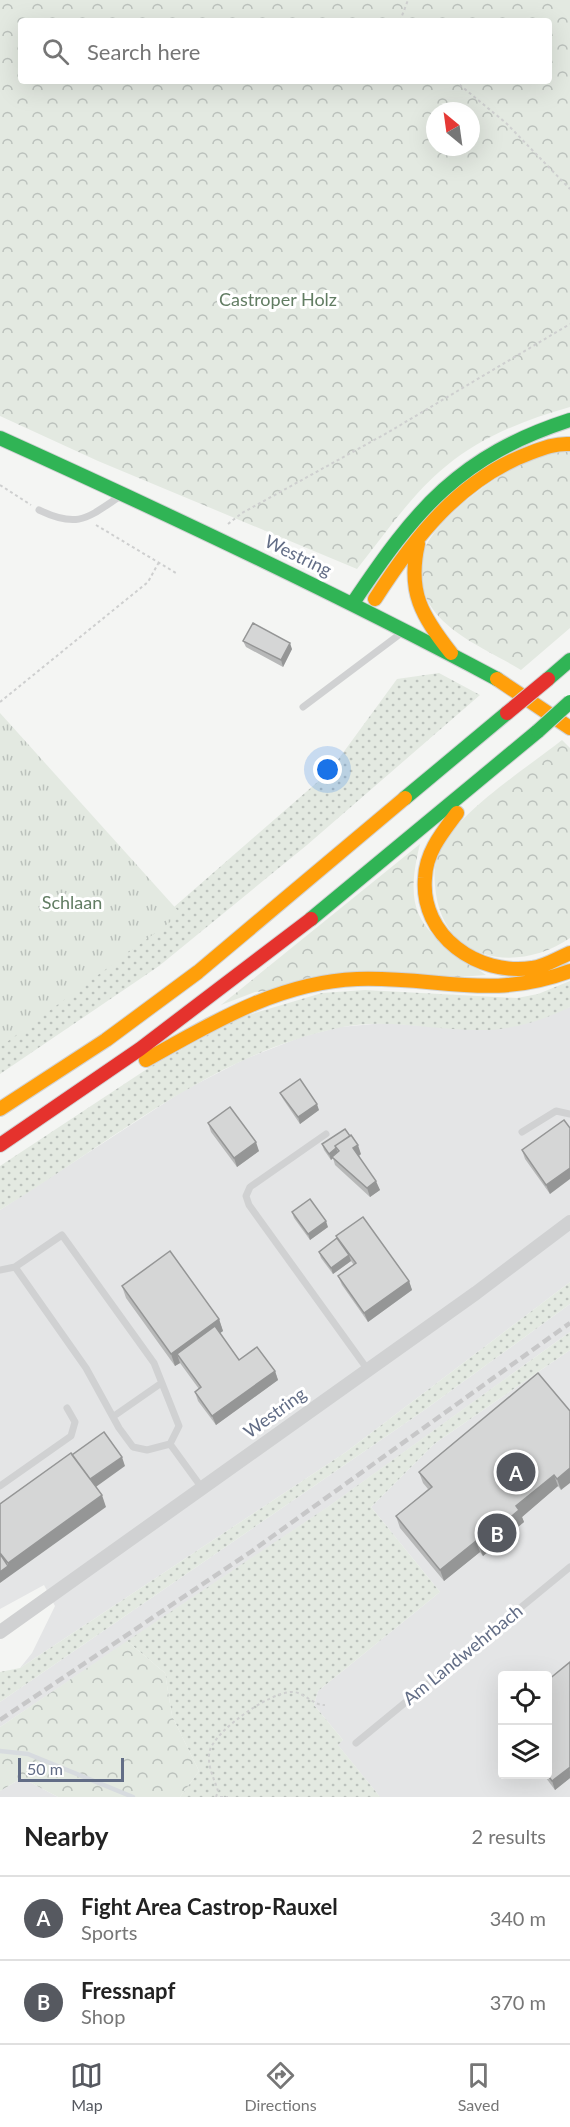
<!DOCTYPE html>
<html lang="en">
<head>
<meta charset="utf-8">
<style>
	:root { --surface:#fff; --page:#f6f6f6; --text:#222; --muted:#767676; --line:#e0e0e0; --accent:#565960 }
	body { margin:0; font-family:Lato,sans-serif; background:var(--page); color:var(--text) }
	.controls { position:absolute; right:18px; bottom:18px; display:grid; overflow:hidden; border-radius:6px; box-shadow:0 6px 24px #0002 }
	.controls button { width:54px; height:54px; display:grid; place-items:center; padding:0; border:0; border-bottom:2px solid var(--line); background:var(--surface); color:var(--text); font:30px sans-serif }
	.compass { position:absolute; left:426px; top:102px; width:54px; height:54px; border-radius:50%; background:var(--surface); box-shadow:0 6px 24px #0002; rotate:331deg }
	.scale { position:absolute; left:18px; bottom:15px; width:106px; box-sizing:border-box; padding-left:6px; border:3px solid #626d86; border-top:0; font-size:16px; line-height:21px; white-space:nowrap; color:#626d86; -webkit-text-stroke:4px #fff; paint-order:stroke }
	.you { position:absolute; left:328px; top:770px; width:21px; height:21px; margin:-15px; border:4px solid #fff; border-radius:50%; background:#1a73e8; box-shadow:0 0 0 9px #1a73e833 }
	.badge { display:grid; place-items:center; width:39px; height:39px; border-radius:50%; background:var(--accent); color:#fff; font-size:20px; font-weight:700 }
	.pin { position:absolute; translate:-50% -50%; border:3px solid #fff; box-shadow:0 2px 6px #0006 }
	.list { margin:0; padding:0; list-style:none }
	h2 { display:flex; justify-content:space-between; align-items:center; height:78px; margin:0; padding:0 24px; font-size:26px }
	h2 small { font-size:20px; font-weight:400; color:var(--muted) }
	.list li { display:grid; grid-template-columns:39px 1fr auto; gap:18px; align-items:center; box-sizing:border-box; height:84px; padding:0 24px; border-top:2px solid var(--line) }
	.list b { display:block; font-size:22px; white-space:nowrap }
	.list p { margin:0; font-size:20px; white-space:nowrap; color:var(--muted) }
	.list em { font-size:20px; font-style:normal; color:var(--muted) }
	.icon { flex:none; width:33px; height:33px; fill:none; stroke:currentColor; stroke-width:2; stroke-linecap:round; stroke-linejoin:round }
	.map { position:relative; flex:none; width:570px; height:1797px; overflow:hidden }
	.search { position:absolute; background:var(--surface); box-shadow:0 6px 24px #0002; left:18px; right:18px; top:18px; height:66px; display:flex; align-items:center; gap:15px; box-sizing:border-box; padding:0 21px; border-radius:6px; color:var(--muted); font-size:22px }
	.sheet { height:246px; background:var(--surface) }
	nav { display:flex; justify-content:space-around; align-items:center; box-sizing:border-box; height:84px; border-top:2px solid var(--line); background:var(--surface); font-size:16px; color:var(--muted) }
	nav a { display:grid; justify-items:center; gap:3px }
	nav .on { color:var(--accent) }
	.map>svg:first-child { display:block }
	.built { fill:#e4e5e6; fill-rule:evenodd }
	.grass { fill:url(#grass-dots) }
	.forest { fill:url(#forest-crowns); fill-rule:evenodd }
	.park { fill:url(#park-tufts) }
	.lines { fill:none; stroke-linecap:round; stroke-linejoin:round }
	.stream { stroke:#d7dbdf; stroke-width:4.5 }
	.fast-casing { stroke:#d1d2d4; stroke-width:16 }
	.slow-casing { stroke:#d1d2d4; stroke-width:16 }
	.jam-casing { stroke:#d1d2d4; stroke-width:16 }
	.path { stroke:#cecfcf; stroke-width:2; stroke-dasharray:3 3; stroke-linecap:butt }
	.lane { stroke:#d0d1d2; stroke-width:7 }
	.street { stroke:#d0d1d2; stroke-width:14 }
	.fast { stroke:#30b455; stroke-width:14 }
	.slow { stroke:#ff9f0a; stroke-width:14 }
	.jam { stroke:#e5322d; stroke-width:14 }
	.rail { stroke:#c7c7c8; stroke-width:4.5; stroke-dasharray:9 4.5; stroke-linecap:butt }
	.fast-bridge-casing { stroke:#d1d2d3; stroke-width:16; stroke-linecap:butt }
	.jam-bridge-casing { stroke:#d1d2d3; stroke-width:16; stroke-linecap:butt }
	.fast-bridge { stroke:#30b455; stroke-width:14 }
	.jam-bridge { stroke:#e5322d; stroke-width:14 }
	.wall { fill:#b7b8b8 }
	.shaded-wall { fill:#959696 }
	.building { fill:#d5d6d6; stroke:#959696; stroke-width:1.5 }
	.labels { text-anchor:middle; stroke-width:6; stroke-linejoin:round; paint-order:stroke }
	.park-label { font-size:18px; fill:#627d63; stroke:#fff }
	.street-label { font-size:18px; fill:#626d86; stroke:#fff }
</style>
</head>
<body>
<div class="map">
<svg width="570" height="1797" viewBox="0 0 570 1797">
	<defs>
		<pattern id="grass-dots" width="8" height="8" patternUnits="userSpaceOnUse" patternTransform="scale(1.5)"><rect width="8" height="8" fill="#e3e9e1"/><path d="M2 2h.1M6 6h.1" fill="none" stroke="#bbc1bc" stroke-width="1.8" stroke-linecap="round"/></pattern>
		<pattern id="forest-crowns" width="20" height="18" patternUnits="userSpaceOnUse" patternTransform="scale(1.5)"><rect width="20" height="18" fill="#e3e9e1"/><path d="M2 6a3 3 0 1 1 6 0M12 15a3 3 0 1 1 6 0" fill="none" stroke="#bbc1bc"/></pattern>
		<pattern id="park-tufts" width="24" height="20" patternUnits="userSpaceOnUse" patternTransform="scale(1.5)"><rect width="24" height="20" fill="#e3e9e1"/><path d="M3 7l-1-3M5 7V3M7 7l1-3M15 17l-1-3M17 17v-4M19 17l1-3" fill="none" stroke="#bbc1bc"/></pattern>
	</defs>
	<rect width="100%" height="100%" fill="#f4f5f3"/>
	<path class="built" d="M570,1007V1282L346,1452L20,1668L32,1653L55,1606L44,1585L0,1609V1210L183,1091L245,1059L301,1037L340,1027L384,1023L483,1030L504,1028Z
		M570,1304V1332L328,1507L0,1727V1702L423,1411Z
		M570,1350V1797H380L337,1744L343,1740L314,1705L318,1691L440,1592L371,1507L434,1444ZM502,1676H548V1774H502Z
		M22,1778L58,1797H0V1791Z"/>
	<path class="grass" d="M439,673L480,695L307,845L159,966L0,1074V735L166,914L329,772L397,679Z
		M570,981V1007C544,1020 512,1030 483,1030C434,1031 386,1017 338,1028C211,1055 109,1144 0,1210V1166L150,1067L238,1018L322,993L365,990L517,998L538,994Z
		M570,1282V1304L423,1411L0,1702V1672L20,1668L346,1452Z
		M570,1332V1350L434,1444L371,1507L440,1592L318,1691L314,1705L343,1740L338,1745L380,1797H180L199,1771L172,1716L165,1673L127,1641L329,1506Z"/>
	<path class="forest" d="M0,0H570V407C525,420 482,436 445,467C411,495 385,534 357,569L98,461L0,416ZM21,21H549V81H21ZM435,111H471V147H435Z
		M570,451V628L521,670C492,652 451,636 432,608C420,591 417,560 428,542C446,511 509,464 543,455C551,452 561,452 570,451Z
		M562,740L570,748V938C519,973 446,963 436,894C434,878 433,865 440,850C458,812 528,767 562,740Z
		M420,844C400,924 428,932 486,975L255,992L221,1005Z
		M127,1641L165,1673L172,1716L199,1771L180,1797H58L22,1778L0,1791V1727Z"/>
	<path class="park" d="M0,713L181,914L0,1047Z"/>
	<g class="lines">
		<path class="stream" d="M0,1751L28,1754L133,1797"/>
		<g class="fast-casing">
			<path id="fast" d="M0,438C168,514 334,592 497,679
				M353,603C416,509 459,456 570,420
				M548,679L570,660
				M405,798L507,713
				M311,919L538,731"/>
		</g>
		<g class="slow-casing">
			<path id="slow" d="M418,544C407,592 422,616 451,653
				M375,599C414,538 460,479 530,453C543,448 556,443 570,444
				M497,679L570,728
				M457,813C442,833 426,852 425,878C420,936 478,976 532,968C544,967 558,958 570,953
				M146,1060C212,1023 279,982 357,979C437,976 490,1001 570,971
				M0,1109L106,1040L198,972L405,798"/>
		</g>
		<g class="jam-casing">
			<path id="jam" d="M0,1145L140,1049L311,919"/>
		</g>
		<path class="path" d="M400,21L408,0
			M455,81L506,123L570,189
			M0,485L31,505
			M228,524L242,513L387,433L570,324
			M96,525L176,573
			M0,702L148,582L159,562
			M216,1797L218,1791C214,1778 206,1764 210,1750C217,1729 270,1692 292,1692C305,1692 313,1706 325,1705
			M220,1797H228"/>
		<path class="lane" d="M39,510C79,529 87,518 122,495
			M303,707L404,631
			M522,1132L556,1111L570,1114
			M326,1134L250,1187L246,1196L249,1205L368,1370
			M62,1235L154,1363L179,1426L170,1444L147,1450L133,1447L119,1428L86,1368L15,1267Z
			M0,1270L15,1267
			M114,1416L160,1384
			M170,1444L202,1488
			M0,1486L71,1436L75,1422L67,1408
			M356,1743L570,1567"/>
		<path class="street" d="M0,1632L476,1293L570,1222"/>
		<use href="#fast" class="fast"/>
		<use href="#slow" class="slow"/>
		<use href="#jam" class="jam"/>
		<path class="rail" d="M0,1720L252,1551L570,1323"/>
		<g class="fast-bridge-casing">
			<path id="fast-bridge" d="M538,731L570,702"/>
		</g>
		<g class="jam-bridge-casing">
			<path id="jam-bridge" d="M507,713L548,679"/>
		</g>
		<use href="#fast-bridge" class="fast-bridge"/>
		<use href="#jam-bridge" class="jam-bridge"/>
	</g>
	<path class="wall" d="M243,641L292,649L283,667L246,647Z
		M280,1093L319,1110L300,1124L283,1099Z
		M208,1123L259,1151L237,1167L211,1132Z
		M570,1128L550,1194L525,1159L522,1150Z
		M322,1144L361,1154L359,1156L380,1190L370,1197L335,1165L333,1158L331,1160L324,1150Z
		M292,1212L328,1227L310,1240L294,1218Z
		M336,1236L409,1281L412,1290L368,1322L342,1285L338,1276L354,1265L351,1261L333,1274L321,1258L319,1252L337,1238Z
		M122,1286L219,1319L223,1331L220,1333L239,1360L275,1371L278,1380L216,1425L198,1401L195,1392L199,1389L180,1363L175,1366L126,1298Z
		M538,1373L561,1490L558,1486L522,1517L524,1522L483,1556L480,1552L444,1581L400,1528L396,1516L428,1489L423,1483L419,1472Z
		M570,1662V1778L555,1790L543,1774H548Z"/>
	<path class="shaded-wall" d="M290,643L292,649L283,667L281,660Z
		M317,1104L319,1110L300,1124L298,1117Z
		M256,1142L259,1151L237,1167L234,1158Z
		M358,1145L361,1154L357,1157L353,1148Z
		M336,1148L339,1155L332,1157L333,1158L331,1160L329,1154Z
		M570,1168V1179L550,1194L546,1185Z
		M376,1181L380,1190L370,1197L367,1188Z
		M326,1221L328,1227L310,1240L308,1234Z
		M349,1255L351,1261L333,1274L331,1268Z
		M409,1281L412,1290L368,1322L364,1313Z
		M219,1319L223,1331L182,1361L177,1354L180,1363L175,1366L171,1354Z
		M275,1371L278,1380L216,1425L212,1416Z
		M122,1457L125,1466L93,1489L89,1480Z
		M570,1468V1483L561,1490L557,1479Z
		M554,1475L558,1486L522,1517L524,1522L483,1556L478,1544L516,1506Z
		M102,1495L106,1507L0,1583V1572L8,1566V1563Z
		M476,1541L480,1552L444,1581L440,1570Z
		M569,1768L570,1771V1778L555,1790L552,1781Z"/>
	<path class="building" d="M253,623L290,643L281,660L243,641Z
		M300,1079L317,1104L298,1117L280,1093Z
		M230,1107L256,1142L234,1158L208,1123Z
		M564,1120L570,1128V1168L546,1185L522,1150Z
		M345,1129L350,1136L335,1146L336,1148L329,1154L322,1144Z
		M351,1135L358,1145L353,1148L376,1181L367,1188L332,1157L339,1151L335,1146Z
		M310,1199L326,1221L308,1234L292,1212Z
		M363,1217L409,1281L364,1313L338,1276L356,1263L336,1236Z
		M337,1238L349,1255L331,1268L319,1252Z
		M170,1251L219,1319L171,1354L122,1286Z
		M215,1326L239,1360L257,1347L275,1371L212,1416L195,1392L201,1387L177,1354Z
		M538,1373L570,1411V1468L557,1479L554,1475L516,1506L519,1510L478,1544L476,1541L440,1570L396,1516L432,1487L419,1472Z
		M104,1432L122,1457L90,1479L72,1455Z
		M71,1453L102,1495L8,1563L0,1553V1504Z
		M0,1554L8,1566L0,1572Z
		M570,1662V1769L569,1768L552,1781L547,1774L548,1680Z"/>
	<g class="labels">
		<g class="park-label">
			<text x="278" y="306">Castroper Holz</text>
			<text x="72" y="909">Schlaan</text>
		</g>
		<g class="street-label">
			<text transform="translate(298 556) rotate(26)" y="6">Westring</text>
			<text transform="translate(275 1413) rotate(-36)" y="6">Westring</text>
			<text transform="translate(463 1655) rotate(-39)" y="6">Am Landwehrbach</text>
		</g>
	</g>
</svg>
<div class="controls">
<button><svg class="icon" aria-label="locate" viewBox="0 0 24 24"><circle cx="12" cy="12" r="6"/><path d="M12 2v4M12 18v4M2 12h4M18 12h4"/></svg></button>
<button><svg class="icon" aria-label="layers" viewBox="0 0 24 24"><path d="M12 4l9 5-9 5-9-5zM3 14l9 5 9-5"/></svg></button>
</div>
<svg class="compass" viewBox="-18 -18 36 36"><path d="M0-13l5 13h-10z" fill="#e53935"/><path d="M0 13l5-13h-10z" fill="#767676"/></svg>
<div class="scale">50 m</div>
<div class="you"></div>
<div class="pin badge" style="left:516px;top:1472px">A</div>
<div class="pin badge" style="left:497px;top:1533px">B</div>
<div class="search"><svg class="icon" aria-label="search" viewBox="0 0 24 24"><circle cx="10" cy="10" r="6"/><path d="M15 15l6 6"/></svg>Search here</div>
</div>
<section class="sheet">
<h2>Nearby<small>2 results</small></h2>
<ul class="list">
<li><span class="badge">A</span><div><b>Fight Area Castrop-Rauxel</b><p>Sports</p></div><em>340 m</em></li>
<li><span class="badge">B</span><div><b>Fressnapf</b><p>Shop</p></div><em>370 m</em></li>
</ul>
</section>
<nav>
<a class="on"><svg class="icon" aria-label="map" viewBox="0 0 24 24"><path d="M3 6l6-2 6 2 6-2v14l-6 2-6-2-6 2zM9 4v14M15 6v14"/></svg>Map</a>
<a><svg class="icon" aria-label="directions" viewBox="0 0 24 24"><path d="M12 3l9 9-9 9-9-9zM9 14v-3h6M13 9l2 2-2 2"/></svg>Directions</a>
<a><svg class="icon" aria-label="saved" viewBox="0 0 24 24"><path d="M7 4h10v16l-5-4-5 4z"/></svg>Saved</a>
</nav>
</body>
</html>
